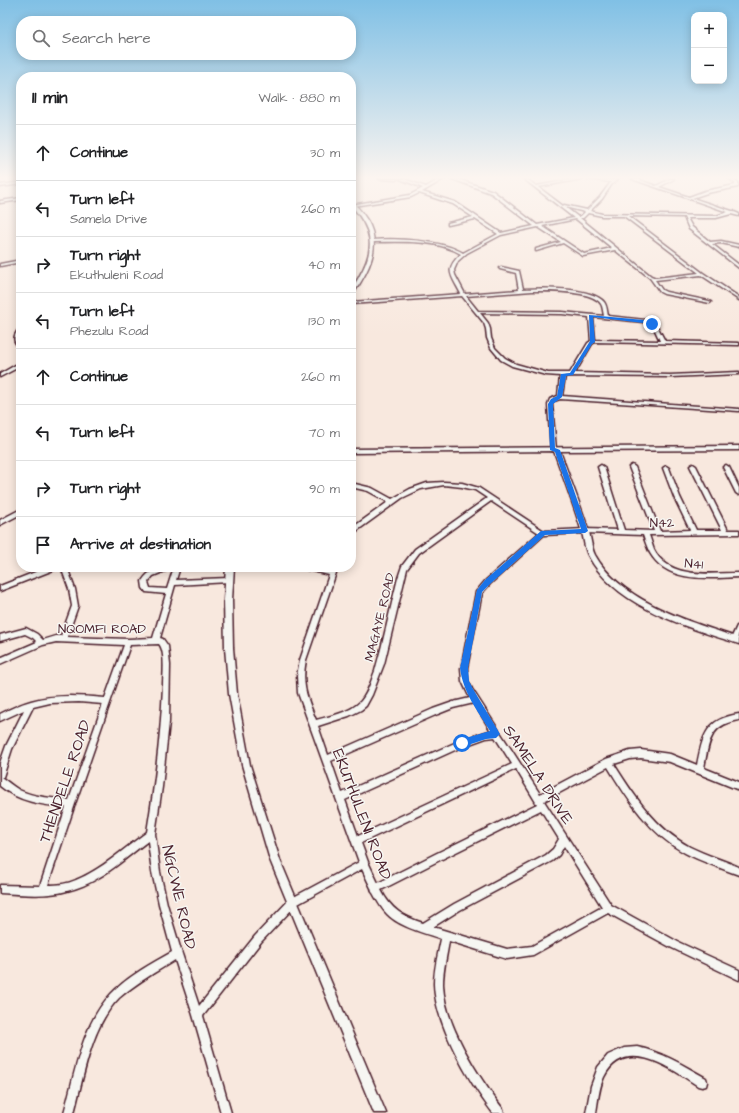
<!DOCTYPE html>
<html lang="en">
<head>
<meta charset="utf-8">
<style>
	:root { --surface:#fff; --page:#f6f6f6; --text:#202124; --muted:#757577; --line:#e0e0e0 }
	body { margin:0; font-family:"Architects Daughter",sans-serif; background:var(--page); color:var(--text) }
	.controls { position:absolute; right:12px; top:12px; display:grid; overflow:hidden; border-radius:8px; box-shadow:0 2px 10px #0003 }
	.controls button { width:36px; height:36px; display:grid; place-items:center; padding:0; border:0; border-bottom:1px solid var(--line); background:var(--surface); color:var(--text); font:20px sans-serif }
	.stop { position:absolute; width:12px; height:12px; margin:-9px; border:3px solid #1a73e8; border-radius:50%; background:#fff }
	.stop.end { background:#1a73e8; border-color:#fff; box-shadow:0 1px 4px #0008 }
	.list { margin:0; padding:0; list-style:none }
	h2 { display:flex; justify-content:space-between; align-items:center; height:52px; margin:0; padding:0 16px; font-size:17px }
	h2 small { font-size:13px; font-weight:400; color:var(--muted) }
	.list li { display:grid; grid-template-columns:26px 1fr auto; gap:12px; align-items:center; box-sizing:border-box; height:56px; padding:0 16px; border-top:1px solid var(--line) }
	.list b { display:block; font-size:15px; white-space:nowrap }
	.list p { margin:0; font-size:13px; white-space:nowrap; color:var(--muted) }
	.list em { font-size:13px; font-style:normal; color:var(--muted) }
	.icon { flex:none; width:22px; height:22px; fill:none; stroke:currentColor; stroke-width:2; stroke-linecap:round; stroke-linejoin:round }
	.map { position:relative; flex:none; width:739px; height:1113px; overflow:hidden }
	.search { position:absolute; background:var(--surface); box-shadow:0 2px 10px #0003; left:16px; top:16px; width:340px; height:44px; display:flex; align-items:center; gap:10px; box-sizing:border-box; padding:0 14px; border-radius:16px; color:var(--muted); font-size:15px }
	.panel { position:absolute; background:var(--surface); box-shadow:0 2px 10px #0003; left:16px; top:72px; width:340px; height:500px; border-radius:16px }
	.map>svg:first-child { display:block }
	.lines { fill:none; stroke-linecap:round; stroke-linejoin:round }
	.minor-casing { stroke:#4a1f2b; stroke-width:3 }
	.tertiary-casing { stroke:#4a1f2b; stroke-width:3 }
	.minor { fill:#f6f6f2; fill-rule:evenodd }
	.tertiary { fill:#f6f6f2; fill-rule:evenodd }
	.route { fill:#1a73e8 }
	.labels { text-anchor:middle; stroke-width:3; stroke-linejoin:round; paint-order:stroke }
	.street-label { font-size:13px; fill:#4a1f2b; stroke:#f6f6f2 }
	.near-street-label { font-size:16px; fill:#4a1f2b; stroke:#f6f6f2 }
</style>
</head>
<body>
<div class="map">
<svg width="739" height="1113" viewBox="0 0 739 1113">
	<rect width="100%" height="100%" fill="#f8e8de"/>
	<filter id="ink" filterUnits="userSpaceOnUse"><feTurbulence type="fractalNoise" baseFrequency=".025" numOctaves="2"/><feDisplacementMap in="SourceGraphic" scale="8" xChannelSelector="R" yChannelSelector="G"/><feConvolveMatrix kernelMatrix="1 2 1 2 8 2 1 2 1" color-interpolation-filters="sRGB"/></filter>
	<g filter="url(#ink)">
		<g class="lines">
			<g class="minor-casing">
				<path id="minor" d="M379,179H397L396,180Z
					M400,179H404L426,187L440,179H444L422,192L455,202L501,233L534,226L491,193L452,179H457L493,191L537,225L574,218L524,179H527L536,186L575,179H582L538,187L563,206L564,205L587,210L600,197L611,182L588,179L613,180L618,179L612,184L602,199L590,211L602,214L716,216L728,212L632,179H637L656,186L670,179H674L659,187L689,197L705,191L735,185V183L730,179H733L738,182V187L707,193L692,198L732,211H734V212L739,214V216L731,214L716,218H687L692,227L710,242L721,241L739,245V247L721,243L712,244L739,265V268L689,229L684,217L628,216L703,273L739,297V300L701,275L655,280L662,290L666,292L709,301L711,302L710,303L664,294L660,292L650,278L615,250L583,256L563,243L536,251V249L561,242L538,227L501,235L467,253L458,261L454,270L455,275L465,294L519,290L516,273L500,269L499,268L501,267L519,271L523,289C540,288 592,287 604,302C607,306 607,311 608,316L645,320L657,326L665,341L739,343V345L595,342L592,344L575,373L670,375L739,372V374L670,377L565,376L562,396L739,409V411L560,399L554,401L552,404L556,450L555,451H551L548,404L550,399L558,396L560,376L546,375L512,366L501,360L491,348L487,338L486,329L484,323L462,296L351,304V302L461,294C452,276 443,270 461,254C436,239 402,242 373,242L371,241L372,240C397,238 442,240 463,253L498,234L475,219L448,225V223L473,217L453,204L419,193L411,197L353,206L351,205L410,195L423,188ZM565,207L585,212L581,216L578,217ZM588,213L602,216H624L699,273L656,278L651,276L580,218H583ZM576,219L612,248L584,254L542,226ZM532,291C547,291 593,290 601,304C603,307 603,312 604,316L562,312L478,311L466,296ZM480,313L562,314L589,317L591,341L588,343L570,373H548L516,364L505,358L495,348L491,338L490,329L488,323ZM593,317L643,322L654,328L660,341L595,340Z
					M21,182V184L0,187V185Z
					M21,198V200L0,203V201Z
					M21,260V262L0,266V264Z
					M19,329H21V332L18,338L21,344V347C12,343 13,336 19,329Z
					M19,363H21V366L0,377V374Z
					M693,464L696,466L728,530H739V534L649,535C651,540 652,545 654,550C670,580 711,573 739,573V577C709,578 668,584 650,553C647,547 645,541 643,535L585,533L544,535L490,584L482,593L467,668L468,681L472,689L540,794L606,759L630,751L641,750L670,754L697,765C703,735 706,719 739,714V720C709,725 709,742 704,768L739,782V790L670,762L641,758L630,759L614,764C634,796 656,829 690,847C706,855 723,860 739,867V875C721,868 702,862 685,853C650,834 628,800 608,767L544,801L611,905L678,942L739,970V980L672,948L608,913L533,955L507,959L449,941C447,955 443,969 443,984C444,1024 479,1078 503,1109L504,1113H493C469,1082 435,1024 434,984C434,969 438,954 441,939C425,933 399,927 387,914C381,908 377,900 373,893L372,892L371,888L362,869L296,905L261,942L203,1016L231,1113H221L193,1015L175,960C156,972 136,983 119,998C91,1026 84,1076 74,1113H64C75,1074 82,1024 111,994C128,976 151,964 172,952L159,904L152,872L148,841C123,860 98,884 67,891C46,897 22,894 0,893V885L40,886L66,807C42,805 19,802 0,786V763L6,746L24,710L0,721V714C10,709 20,704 31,701C55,694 80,696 105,698L124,645L56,642L43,645L0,664V658L37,642L33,638L25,634L0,641V635L26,628L37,634L43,640L56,636H61L72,606L69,589L61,567H67L75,589L78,606L67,637L128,639L153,638L166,594L146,592L143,588L142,581C149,570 158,567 171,567L170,569L153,576L148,582L150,588L167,589L174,567H180L176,580L229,578H231L232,580L231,582H229L175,585L160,638L163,639L168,646L170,665L169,722L162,787L155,834L160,872L167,904L182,954L199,1006L255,936L290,899L359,862L298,693L297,676L300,660L329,575L304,569H302L301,567H315L331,570L332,567H338L306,660C301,685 307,698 316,720C330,716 350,713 361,701C368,693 371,681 375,671C384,640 390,609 398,578L402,566L415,549L487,498L475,490L462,487L444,485L421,489L402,498L351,535V530L352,528L388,502L368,491L351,487V483L372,488L392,499L410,489L427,483L444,482L462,483L479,488L544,531L585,529L618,530L598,467L601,465L604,467L624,530L654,531L629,467L632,465L635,467L660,531L690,530L674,497L663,468L666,466L669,468L680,497L696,530H722L690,466ZM491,501L539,533L486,580L476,592L461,668L462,681L470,698L453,702L433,709L328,755L318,726L349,716L361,710L366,706L372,695L384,664L407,569L419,553ZM159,644C166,652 163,675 163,686C161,735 155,783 147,832C125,848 101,870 76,880C67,884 58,885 48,885L75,804L130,645ZM79,702L103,704L69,800C52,798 34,797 19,790C12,786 7,781 1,777H3L12,749L33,707L50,703ZM474,703L491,731L486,732L459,741L342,793L331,761L438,714L453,708ZM495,737L512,764L358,836L345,800L464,746L486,738ZM516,769L537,804L435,854L378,883L368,862L361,843ZM541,810L559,839L553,849L546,855L454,904L423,923C403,916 391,910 381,890L440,860ZM564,846L602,907L532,946L507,949L433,927L460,910L552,861L559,855Z
					M726,465L729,467L739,488V495L736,493L723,467Z
					M21,509V514L0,525V520Z
					M48,567H57L56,569L0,591V586Z
					M739,625C739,631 739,636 736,641L734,642L732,641L731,639L737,626Z
					M637,1047C662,1052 683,1065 706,1078L707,1082L706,1086L702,1087L698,1086C672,1069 625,1035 604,1077C599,1087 598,1101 596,1113H586L591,1086L598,1067L608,1055L624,1048Z"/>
			</g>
			<g class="tertiary-casing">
				<path id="tertiary" d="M351,202C358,206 363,214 367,220C383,246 368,272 353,294H351C351,287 357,282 360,275C376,247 372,229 351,205Z
					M739,446V450L560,451C569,477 580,503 588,529C591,537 591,547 595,555C621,602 691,622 739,638V644C687,627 615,607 588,555C584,547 584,538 581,529C573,503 563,477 554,451L351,453V449Z
					M226,567H234L232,600L233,648L237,694L250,765L280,860L386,1113H374L270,860L242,765L229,694L225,648L224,600Z"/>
			</g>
			<use href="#minor" class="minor"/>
			<use href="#tertiary" class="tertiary"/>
		</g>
	</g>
	<linearGradient id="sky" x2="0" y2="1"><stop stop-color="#80c0e5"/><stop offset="0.53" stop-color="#fcf5f0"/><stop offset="1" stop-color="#fcf5f0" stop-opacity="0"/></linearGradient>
	<rect width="739" height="335" fill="url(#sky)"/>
	<path class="route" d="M589,315L644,320L654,324L652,325L643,323L593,317L595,342L592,344L573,375L566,376L562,397L553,404L555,448L560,450L588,531L585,533L545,535L490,584L482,592L468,668L469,681L473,689L500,734L496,738L486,739L462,747L458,743L459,740L490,731C477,710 463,692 460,668L477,590L485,580L541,531L581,529L555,452L550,450L548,404L551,399L557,396L561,374L570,373L590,341Z"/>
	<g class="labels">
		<g class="street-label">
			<text x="662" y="527">N42</text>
			<text transform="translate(694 563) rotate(4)" y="5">N41</text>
			<text transform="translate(379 617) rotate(-76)" y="5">MAGAYE ROAD</text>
			<text x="102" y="633">NQOMFI ROAD</text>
		</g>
		<g class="near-street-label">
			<text transform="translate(539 774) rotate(57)" y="6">SAMELA DRIVE</text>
			<text transform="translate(64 781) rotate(-71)" y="6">THENDELE ROAD</text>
			<text transform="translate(363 814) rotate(69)" y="6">EKUTHULENI ROAD</text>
			<text transform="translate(180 897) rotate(77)" y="6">NGCWE ROAD</text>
		</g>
	</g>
</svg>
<div class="controls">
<button>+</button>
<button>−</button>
</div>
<div class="stop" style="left:462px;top:743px"></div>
<div class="stop end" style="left:652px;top:324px"></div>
<div class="search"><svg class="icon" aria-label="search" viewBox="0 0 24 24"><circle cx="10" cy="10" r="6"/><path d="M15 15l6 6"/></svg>Search here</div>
<section class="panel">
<h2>11 min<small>Walk · 880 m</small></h2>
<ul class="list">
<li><svg class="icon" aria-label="ahead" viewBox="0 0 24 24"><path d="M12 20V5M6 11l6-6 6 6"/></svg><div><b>Continue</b></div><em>30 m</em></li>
<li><svg class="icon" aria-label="left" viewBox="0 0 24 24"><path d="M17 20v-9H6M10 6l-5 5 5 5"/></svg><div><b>Turn left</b><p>Samela Drive</p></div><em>260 m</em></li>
<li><svg class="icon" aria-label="right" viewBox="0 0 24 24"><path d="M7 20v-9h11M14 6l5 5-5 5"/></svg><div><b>Turn right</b><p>Ekuthuleni Road</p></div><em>40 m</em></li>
<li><svg class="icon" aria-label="left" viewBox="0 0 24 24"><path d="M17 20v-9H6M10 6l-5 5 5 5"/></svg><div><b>Turn left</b><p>Phezulu Road</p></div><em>130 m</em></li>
<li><svg class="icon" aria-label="ahead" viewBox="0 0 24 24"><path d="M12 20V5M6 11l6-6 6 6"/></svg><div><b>Continue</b></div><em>260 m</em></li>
<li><svg class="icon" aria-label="left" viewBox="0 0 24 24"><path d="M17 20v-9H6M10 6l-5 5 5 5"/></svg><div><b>Turn left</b></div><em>70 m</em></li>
<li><svg class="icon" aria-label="right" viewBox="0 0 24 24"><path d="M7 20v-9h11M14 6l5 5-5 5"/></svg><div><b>Turn right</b></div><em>90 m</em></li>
<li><svg class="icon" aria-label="arrive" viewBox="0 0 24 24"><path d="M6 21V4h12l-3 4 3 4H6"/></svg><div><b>Arrive at destination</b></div></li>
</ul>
</section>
</div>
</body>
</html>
